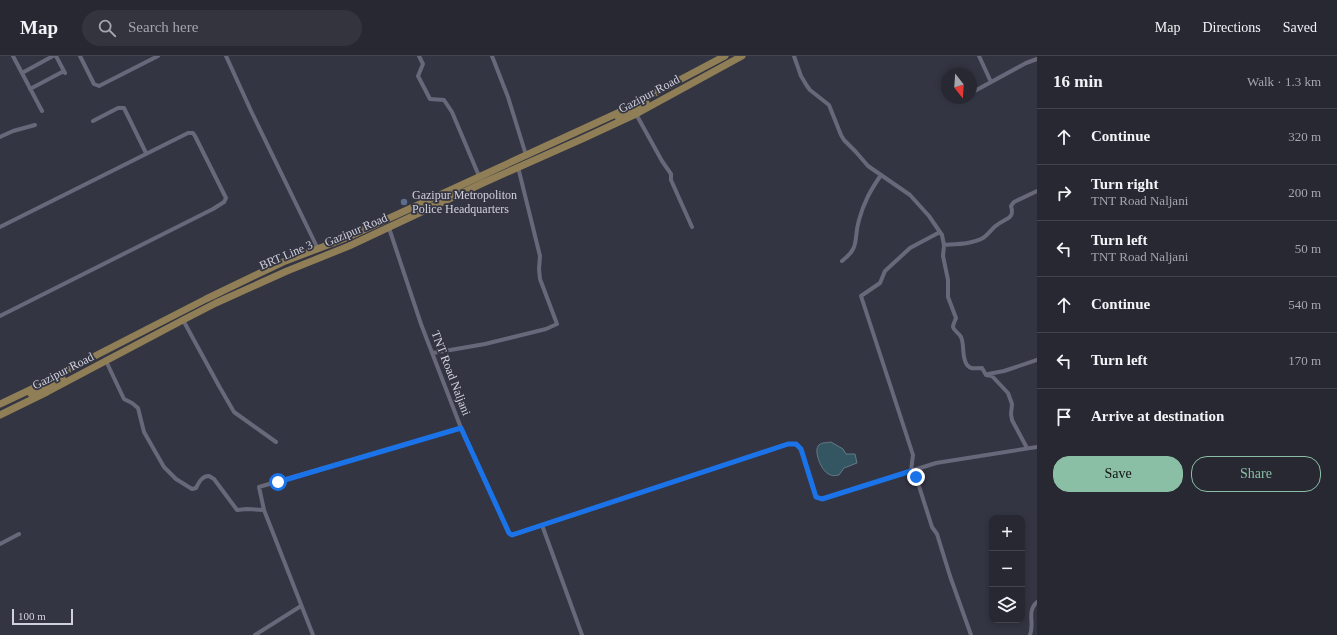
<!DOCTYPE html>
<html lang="en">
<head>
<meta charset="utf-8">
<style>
	:root { --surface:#272832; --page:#33343e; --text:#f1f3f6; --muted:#a4a6ac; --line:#43444d; --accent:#8abfa5 }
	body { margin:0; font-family:"Times New Roman",serif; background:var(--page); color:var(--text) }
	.controls { position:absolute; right:12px; bottom:12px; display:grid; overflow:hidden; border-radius:8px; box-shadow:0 2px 6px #0003 }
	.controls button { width:36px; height:36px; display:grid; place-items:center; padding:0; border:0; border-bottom:1px solid var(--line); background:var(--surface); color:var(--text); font:20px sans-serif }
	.compass { position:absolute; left:941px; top:12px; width:36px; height:36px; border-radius:50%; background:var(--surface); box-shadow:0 2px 6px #0003; rotate:163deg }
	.scale { position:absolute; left:12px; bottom:10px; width:61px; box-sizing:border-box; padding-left:4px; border:2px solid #d0d1db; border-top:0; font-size:11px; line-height:14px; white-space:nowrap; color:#d0d1db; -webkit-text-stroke:3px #343543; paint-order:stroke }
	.stop { position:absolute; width:12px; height:12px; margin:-9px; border:3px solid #1a73e8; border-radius:50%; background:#fff }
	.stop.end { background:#1a73e8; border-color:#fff; box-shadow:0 1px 4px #0008 }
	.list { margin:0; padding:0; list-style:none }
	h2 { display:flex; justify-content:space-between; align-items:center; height:52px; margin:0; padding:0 16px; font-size:17px }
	h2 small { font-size:13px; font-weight:400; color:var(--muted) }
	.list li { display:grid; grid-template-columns:26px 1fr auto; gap:12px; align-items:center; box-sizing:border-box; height:56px; padding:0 16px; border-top:1px solid var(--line) }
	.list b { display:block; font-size:15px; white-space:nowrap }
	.list p { margin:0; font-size:13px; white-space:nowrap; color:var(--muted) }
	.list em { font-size:13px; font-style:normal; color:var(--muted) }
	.actions { display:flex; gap:8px; padding:12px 16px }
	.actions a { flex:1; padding:9px 0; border:1px solid var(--accent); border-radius:16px; text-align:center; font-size:14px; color:var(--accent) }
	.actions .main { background:var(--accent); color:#111 }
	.icon { flex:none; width:22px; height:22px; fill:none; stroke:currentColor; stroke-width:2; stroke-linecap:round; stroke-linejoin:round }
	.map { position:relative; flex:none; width:1037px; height:579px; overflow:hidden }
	header { display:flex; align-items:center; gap:24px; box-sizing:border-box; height:56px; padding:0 20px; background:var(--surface); border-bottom:1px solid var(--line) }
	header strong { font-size:19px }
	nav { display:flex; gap:22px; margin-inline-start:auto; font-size:14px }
	.search { width:280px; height:36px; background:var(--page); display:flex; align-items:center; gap:10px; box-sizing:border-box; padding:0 14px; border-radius:22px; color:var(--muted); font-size:15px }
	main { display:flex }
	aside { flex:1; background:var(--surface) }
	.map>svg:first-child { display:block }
	.water { fill:#335662; stroke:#627b86 }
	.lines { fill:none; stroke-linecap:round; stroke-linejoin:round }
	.street { stroke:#676879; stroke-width:4 }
	.primary { stroke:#907f56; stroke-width:7 }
	.route { stroke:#1a73e8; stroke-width:5 }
	.service-dot { fill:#5c6f8a; stroke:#343543; stroke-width:1.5 }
	.labels { text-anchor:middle; stroke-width:3.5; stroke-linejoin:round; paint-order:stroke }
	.street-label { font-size:12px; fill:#d0d1db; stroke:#343543 }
	.poi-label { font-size:12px; fill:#d0d1db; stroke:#343543; text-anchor:start }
</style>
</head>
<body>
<header>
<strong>Map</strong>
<div class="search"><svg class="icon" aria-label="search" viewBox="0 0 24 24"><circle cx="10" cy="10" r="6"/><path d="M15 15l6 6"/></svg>Search here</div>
<nav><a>Map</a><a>Directions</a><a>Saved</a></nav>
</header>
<main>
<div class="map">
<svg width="1037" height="579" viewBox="0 0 1037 579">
	<rect width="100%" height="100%" fill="#343543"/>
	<path class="water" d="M831,386L843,393L846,398H855L857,407L844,412L839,419C834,420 831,420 827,417C821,413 813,394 819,389C822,386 827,387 831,386Z"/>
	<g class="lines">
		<path class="street" d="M13,0L42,55
			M56,0L65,17
			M80,0L94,28L99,30L158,0
			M226,0L252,57L318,193
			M419,0L423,8L418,20L430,43L444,44L452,56L479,120
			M492,0L508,41L526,99
			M794,0L801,20L807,30L810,34L829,49L841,79L844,84L856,96L868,110L910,139L929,160L942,179L944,189L943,200L948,224V241L956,262C955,265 953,268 953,271C954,275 959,277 961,281C965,290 961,300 967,309C971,314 976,312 982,312L986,319L992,320L1008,337L1012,348L1011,358L1012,364L1027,392
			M979,0L991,26
			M22,17L53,0
			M30,33L64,15
			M971,37L1026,7L1037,3
			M636,58L662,105L671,118V124L692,171
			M93,65L118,52H124L146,97
			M0,81L13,75L35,69
			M0,171L188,77H193L195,80L226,142L224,146L213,153L0,260
			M389,172L421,268L461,372L509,477L512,479L788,388H796L801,393L816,441L822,443L936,407L1037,391
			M940,176L910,192L885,215L880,227L861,240L913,399L911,415L918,424V427L932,471L937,478L950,520L971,579
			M944,189C957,188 972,188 983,182C989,178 992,172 997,169C1006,162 1015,163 1011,150L1014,146L1037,135
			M842,205C861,190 853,184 859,164C864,146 870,135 881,119
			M183,264L219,330L234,356L276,386
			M433,297L485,288L546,273L557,268L540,223L539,213L540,200L518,111
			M106,305L124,343L132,347L138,352L144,376L164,411L176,423L192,433L196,432C199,426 202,420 209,420L214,423L237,454L247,453L264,454
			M988,318L1004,315L1037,304
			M542,469L582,579
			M0,488L19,478
			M255,579L301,550
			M313,579L264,454L259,431L461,372
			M1030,579C1035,567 1026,556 1037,546"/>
		<path class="primary" d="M638,46L725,0
			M618,61L646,47
			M52,322L206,243L283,206L346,182L622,55
			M31,338L62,322
			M0,348L36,331
			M0,359L47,336L183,264L216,247L287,215L349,190L483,127L582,83L636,58L742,0"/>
	</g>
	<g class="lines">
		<path class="route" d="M278,426L461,372L509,477L512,479L788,388H796L801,393L816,441L822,443L911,415L916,421"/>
	</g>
	<circle class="service-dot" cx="404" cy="146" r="4"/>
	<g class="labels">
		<g class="street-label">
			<text transform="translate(649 38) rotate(-28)" y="4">Gazipur Road</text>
			<text transform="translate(356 174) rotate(-23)" y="4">Gazipur Road</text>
			<text transform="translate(286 199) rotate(-23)" y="4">BRT Line 3</text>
			<text transform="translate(63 315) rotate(-27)" y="4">Gazipur Road</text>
			<text transform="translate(451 317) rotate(69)" y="4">TNT Road Naljani</text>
		</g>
		<g class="poi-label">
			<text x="412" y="143">Gazipur Metropoliton<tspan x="412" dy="14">Police Headquarters</tspan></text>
		</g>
	</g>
</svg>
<div class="controls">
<button>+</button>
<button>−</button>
<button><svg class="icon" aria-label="layers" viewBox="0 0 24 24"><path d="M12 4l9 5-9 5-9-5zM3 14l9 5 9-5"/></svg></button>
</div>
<svg class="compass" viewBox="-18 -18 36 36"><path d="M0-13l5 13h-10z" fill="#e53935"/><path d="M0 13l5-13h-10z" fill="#a4a6ac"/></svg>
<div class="scale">100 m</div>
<div class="stop" style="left:278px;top:426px"></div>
<div class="stop end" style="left:916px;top:421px"></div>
</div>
<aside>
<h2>16 min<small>Walk · 1.3 km</small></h2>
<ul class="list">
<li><svg class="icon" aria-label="ahead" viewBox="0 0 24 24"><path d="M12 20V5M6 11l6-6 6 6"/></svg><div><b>Continue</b></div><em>320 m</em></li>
<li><svg class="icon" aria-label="right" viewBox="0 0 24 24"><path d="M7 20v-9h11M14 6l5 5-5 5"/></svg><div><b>Turn right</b><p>TNT Road Naljani</p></div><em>200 m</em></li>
<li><svg class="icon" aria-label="left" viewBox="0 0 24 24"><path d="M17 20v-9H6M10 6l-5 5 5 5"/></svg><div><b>Turn left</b><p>TNT Road Naljani</p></div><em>50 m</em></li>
<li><svg class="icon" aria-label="ahead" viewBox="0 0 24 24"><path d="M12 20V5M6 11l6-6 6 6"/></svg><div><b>Continue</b></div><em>540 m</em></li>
<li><svg class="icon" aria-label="left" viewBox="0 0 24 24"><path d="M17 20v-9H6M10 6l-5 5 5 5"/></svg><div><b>Turn left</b></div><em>170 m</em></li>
<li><svg class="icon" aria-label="arrive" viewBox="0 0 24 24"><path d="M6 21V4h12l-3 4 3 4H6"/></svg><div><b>Arrive at destination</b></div></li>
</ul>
<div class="actions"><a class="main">Save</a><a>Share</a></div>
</aside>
</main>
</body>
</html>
